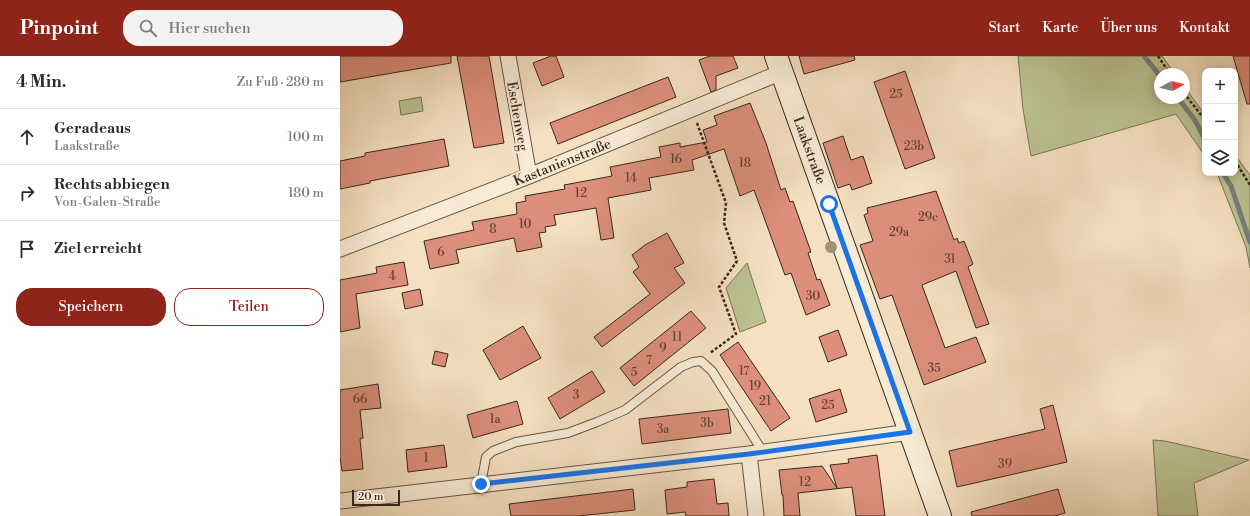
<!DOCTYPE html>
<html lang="de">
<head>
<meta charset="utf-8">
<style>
	:root { --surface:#fff; --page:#f2f2f3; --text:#2b2b33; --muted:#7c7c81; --line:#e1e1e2; --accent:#8f2418 }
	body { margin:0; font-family:"Libre Bodoni",serif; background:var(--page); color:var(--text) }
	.controls { position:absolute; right:12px; top:12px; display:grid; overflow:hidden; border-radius:8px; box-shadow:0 2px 10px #0003 }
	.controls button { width:36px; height:36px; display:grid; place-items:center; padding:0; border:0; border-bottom:1px solid var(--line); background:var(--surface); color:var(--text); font:20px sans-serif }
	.compass { position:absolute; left:814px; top:12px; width:36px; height:36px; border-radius:50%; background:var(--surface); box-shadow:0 2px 10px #0003; rotate:82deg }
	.scale { position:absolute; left:12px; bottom:10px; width:48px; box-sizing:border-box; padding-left:4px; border:2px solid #3a271d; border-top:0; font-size:11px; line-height:14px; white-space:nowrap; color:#3a271d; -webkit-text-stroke:3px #f8ecd7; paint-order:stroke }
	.stop { position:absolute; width:12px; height:12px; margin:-9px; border:3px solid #1a73e8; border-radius:50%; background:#fff }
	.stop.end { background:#1a73e8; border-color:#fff; box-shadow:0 1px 4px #0008 }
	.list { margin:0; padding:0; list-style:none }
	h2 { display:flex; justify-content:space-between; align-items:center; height:52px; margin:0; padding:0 16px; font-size:17px }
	h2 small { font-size:13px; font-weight:400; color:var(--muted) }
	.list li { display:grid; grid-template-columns:26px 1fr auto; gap:12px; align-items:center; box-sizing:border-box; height:56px; padding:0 16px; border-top:1px solid var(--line) }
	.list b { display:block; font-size:15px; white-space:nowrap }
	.list p { margin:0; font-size:13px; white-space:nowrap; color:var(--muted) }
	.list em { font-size:13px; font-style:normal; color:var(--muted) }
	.actions { display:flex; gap:8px; padding:12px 16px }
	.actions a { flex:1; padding:9px 0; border:1px solid var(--accent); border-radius:16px; text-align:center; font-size:14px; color:var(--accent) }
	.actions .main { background:var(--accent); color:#fff }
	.icon { flex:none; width:22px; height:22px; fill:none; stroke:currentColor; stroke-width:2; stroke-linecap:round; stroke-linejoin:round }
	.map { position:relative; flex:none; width:910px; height:460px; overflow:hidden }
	header { display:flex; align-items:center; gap:24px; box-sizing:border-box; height:56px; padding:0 20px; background:var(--accent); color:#fff }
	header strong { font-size:19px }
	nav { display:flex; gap:22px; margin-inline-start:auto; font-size:14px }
	.search { width:280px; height:36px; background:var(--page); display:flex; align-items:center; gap:10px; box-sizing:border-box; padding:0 14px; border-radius:16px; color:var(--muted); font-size:15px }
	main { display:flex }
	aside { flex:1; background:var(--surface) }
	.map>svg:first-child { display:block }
	.green { fill:#bcc393; stroke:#7b7558 }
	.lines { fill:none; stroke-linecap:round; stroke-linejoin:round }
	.stream { stroke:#77807c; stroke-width:5 }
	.building { fill:#dd8f7c; stroke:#3a271d }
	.lane-casing { stroke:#695646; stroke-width:10 }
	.street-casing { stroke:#695646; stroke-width:17 }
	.secondary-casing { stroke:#3a271d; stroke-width:24 }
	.path { stroke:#3a271d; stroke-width:2.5; stroke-dasharray:3 2; stroke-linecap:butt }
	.lane { stroke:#f8ecd7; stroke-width:8 }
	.street { stroke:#f8ecd7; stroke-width:15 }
	.secondary { stroke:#f8ecd7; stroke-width:22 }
	.tree { fill:#a09077 }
	.route { stroke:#1a73e8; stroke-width:5 }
	.labels { text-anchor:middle; stroke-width:4; stroke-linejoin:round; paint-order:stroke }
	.number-label { font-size:12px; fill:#634135 }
	.street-label { font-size:14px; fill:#3a271d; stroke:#f8ecd7 }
</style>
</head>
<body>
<header>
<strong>Pinpoint</strong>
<div class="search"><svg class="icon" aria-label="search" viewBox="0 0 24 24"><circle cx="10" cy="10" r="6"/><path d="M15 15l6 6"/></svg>Hier suchen</div>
<nav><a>Start</a><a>Karte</a><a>Über uns</a><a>Kontakt</a></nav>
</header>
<main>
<aside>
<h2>4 Min.<small>Zu Fuß · 280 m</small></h2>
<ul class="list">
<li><svg class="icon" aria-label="ahead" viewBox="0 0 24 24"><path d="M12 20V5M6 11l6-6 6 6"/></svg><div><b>Geradeaus</b><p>Laakstraße</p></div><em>100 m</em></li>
<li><svg class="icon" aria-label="right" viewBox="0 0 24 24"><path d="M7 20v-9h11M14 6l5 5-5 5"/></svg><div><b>Rechts abbiegen</b><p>Von-Galen-Straße</p></div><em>180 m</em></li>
<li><svg class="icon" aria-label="arrive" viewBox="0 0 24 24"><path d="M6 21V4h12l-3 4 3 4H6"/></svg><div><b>Ziel erreicht</b></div></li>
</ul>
<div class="actions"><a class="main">Speichern</a><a>Teilen</a></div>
</aside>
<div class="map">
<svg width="910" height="460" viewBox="0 0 910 460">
	<rect width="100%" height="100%" fill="#f5e1c2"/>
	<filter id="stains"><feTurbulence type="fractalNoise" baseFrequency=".005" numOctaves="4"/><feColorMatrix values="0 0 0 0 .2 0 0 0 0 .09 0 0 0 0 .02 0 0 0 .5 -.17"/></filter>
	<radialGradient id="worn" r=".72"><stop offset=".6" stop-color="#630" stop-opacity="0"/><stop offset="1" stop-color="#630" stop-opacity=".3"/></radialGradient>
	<path class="green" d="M678,0H822L835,18H820V42H844V30L865,59V100L836,58L691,100L683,53Z
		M81,41L83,55L61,59L59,45Z
		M895,99L910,119V212L906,191L877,117H895Z
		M407,207L426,266L400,276L386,232Z
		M813,384L825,385L909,404L854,427L858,460H818Z"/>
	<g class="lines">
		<path class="stream" d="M804,0L820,20
			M838,42L854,63L865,83
			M883,117L891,130L910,186"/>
	</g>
	<path class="building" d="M0,0H111V7L0,26Z
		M117,0H149L164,87L134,92Z
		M211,0H216L224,21L202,30L193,7Z
		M370,0H393L398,12L376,20V34L371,36L359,4Z
		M459,0H514L515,4L464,18Z
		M893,0H910V48H907Z
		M565,15L595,102L565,113L534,26Z
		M328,21L336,41L218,88L210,67Z
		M410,47L426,87L441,134L445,132L450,146L453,145L471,196L468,197L477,224L480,223L490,249L466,259L451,217L445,219L414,134L400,140L384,93L352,104L354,114L309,122L311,134L268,142L274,182L261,184L256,152L214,159L216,169L205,171L206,176L199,177L202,191L177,196L174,182L116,194L119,207L90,213L84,185L134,174L132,166L177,158L176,147L186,145L185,140L225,133L224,129L272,120L270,111L321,101L319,91L340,87V91L367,86L363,74L377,69L374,60Z
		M503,80L511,104L523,100L532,127L512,134L510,128L498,132L483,87Z
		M104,83L109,110L30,125V127L0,133V105L25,100V97Z
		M596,135L614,184L617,182L619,187L624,185L633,208L628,211L649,268L636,272L616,215L582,229L605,292L636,281L646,306L584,329L552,239L540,243L520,189L533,185L524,159L528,157L527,152Z
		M327,177L344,207L334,212L345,227L262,291L254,281L310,238L293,216L299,211L292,199L305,189Z
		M64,206L68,229L16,238L20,272L0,276V224L37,217L36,211Z
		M80,233L83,249L65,253L62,237Z
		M351,255L366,272L294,330L280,312Z
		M183,270L201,302L160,324L143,294Z
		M498,274L507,299L488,306L479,281Z
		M398,286L450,362L431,375L380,299Z
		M95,295L108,298L105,311L92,308Z
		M252,315L265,336L220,363L208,342Z
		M38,328L41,352L20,354L23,382L20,383L23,413L2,415L0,401V334Z
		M500,333L507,356L476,366L469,343Z
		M177,345L183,368L133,382L127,359Z
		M713,349L727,406L617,431L609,395L705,373L700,353Z
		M388,353L391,377L302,388L299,363Z
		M104,389L107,411L68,416L66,394Z
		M537,399L545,460H516L512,431L458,437L460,460H444L443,439H442L439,414L482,410L497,432L490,409L509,407L508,403Z
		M374,423L377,448L388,447L389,460H346L345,456L327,458L325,434L347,431V426Z
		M293,433L295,454L238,460H171L169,448Z
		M718,433L725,457L715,460H632L631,456Z"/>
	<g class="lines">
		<g class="lane-casing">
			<path id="lane" d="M141,428L146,401L153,395L176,386L228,377L257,366L285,354L341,311L353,306L361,305L372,315L423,396"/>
		</g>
		<g class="street-casing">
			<path id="street" d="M168,0L189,120
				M0,193L189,120L442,16
				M409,398L416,460
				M0,445L409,398L570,376"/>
		</g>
		<g class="secondary-casing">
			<path id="secondary" d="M436,0L600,460"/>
		</g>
		<path class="path" d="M818,0L830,18
			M844,37L865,64
			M357,67L386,147L384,167L397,205L379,231L396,278L370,297
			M895,105L910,129"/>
		<use href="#lane" class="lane"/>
		<use href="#street" class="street"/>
		<use href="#secondary" class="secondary"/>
	</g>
	<circle class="tree" cx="491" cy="191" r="6"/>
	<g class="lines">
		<path class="route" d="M141,428L409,398L570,376L489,148"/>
	</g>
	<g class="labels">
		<g class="number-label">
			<text x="556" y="42">25</text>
			<text x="574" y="94">23b</text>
			<text x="336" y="107">16</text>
			<text x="405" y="111">18</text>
			<text x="291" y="126">14</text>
			<text x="241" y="141">12</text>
			<text x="588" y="165">29c</text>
			<text x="185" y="172">10</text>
			<text x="153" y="177">8</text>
			<text x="559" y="180">29a</text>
			<text x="101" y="200">6</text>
			<text x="610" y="207">31</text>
			<text x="52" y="224">4</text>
			<text x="473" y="244">30</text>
			<text x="337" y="285">11</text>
			<text x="323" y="296">9</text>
			<text x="309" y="308">7</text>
			<text x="594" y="316">35</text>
			<text x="404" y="319">17</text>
			<text x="294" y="320">5</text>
			<text x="415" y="334">19</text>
			<text x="236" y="343">3</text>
			<text x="20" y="347">66</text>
			<text x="425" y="349">21</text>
			<text x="488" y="353">25</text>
			<text x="155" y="367">1a</text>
			<text x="367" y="371">3b</text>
			<text x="323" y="377">3a</text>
			<text x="86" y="406">1</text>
			<text x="665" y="412">39</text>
			<text x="465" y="430">12</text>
		</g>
		<g class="street-label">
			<text transform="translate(178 60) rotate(80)" y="5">Eschenweg</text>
			<text transform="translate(470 94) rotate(70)" y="5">Laakstraße</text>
			<text transform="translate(222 106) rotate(-22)" y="5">Kastanienstraße</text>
		</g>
	</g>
	<rect width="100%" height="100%" filter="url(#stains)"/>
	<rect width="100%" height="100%" fill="url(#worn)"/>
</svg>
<div class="controls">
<button>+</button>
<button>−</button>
<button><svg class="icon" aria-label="layers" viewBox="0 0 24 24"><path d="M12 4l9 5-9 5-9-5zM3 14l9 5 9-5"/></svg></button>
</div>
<svg class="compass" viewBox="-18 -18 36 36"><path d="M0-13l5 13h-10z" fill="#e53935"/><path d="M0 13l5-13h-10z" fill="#7c7c81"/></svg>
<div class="scale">20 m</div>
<div class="stop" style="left:489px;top:148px"></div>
<div class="stop end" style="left:141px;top:428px"></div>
</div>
</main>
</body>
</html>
